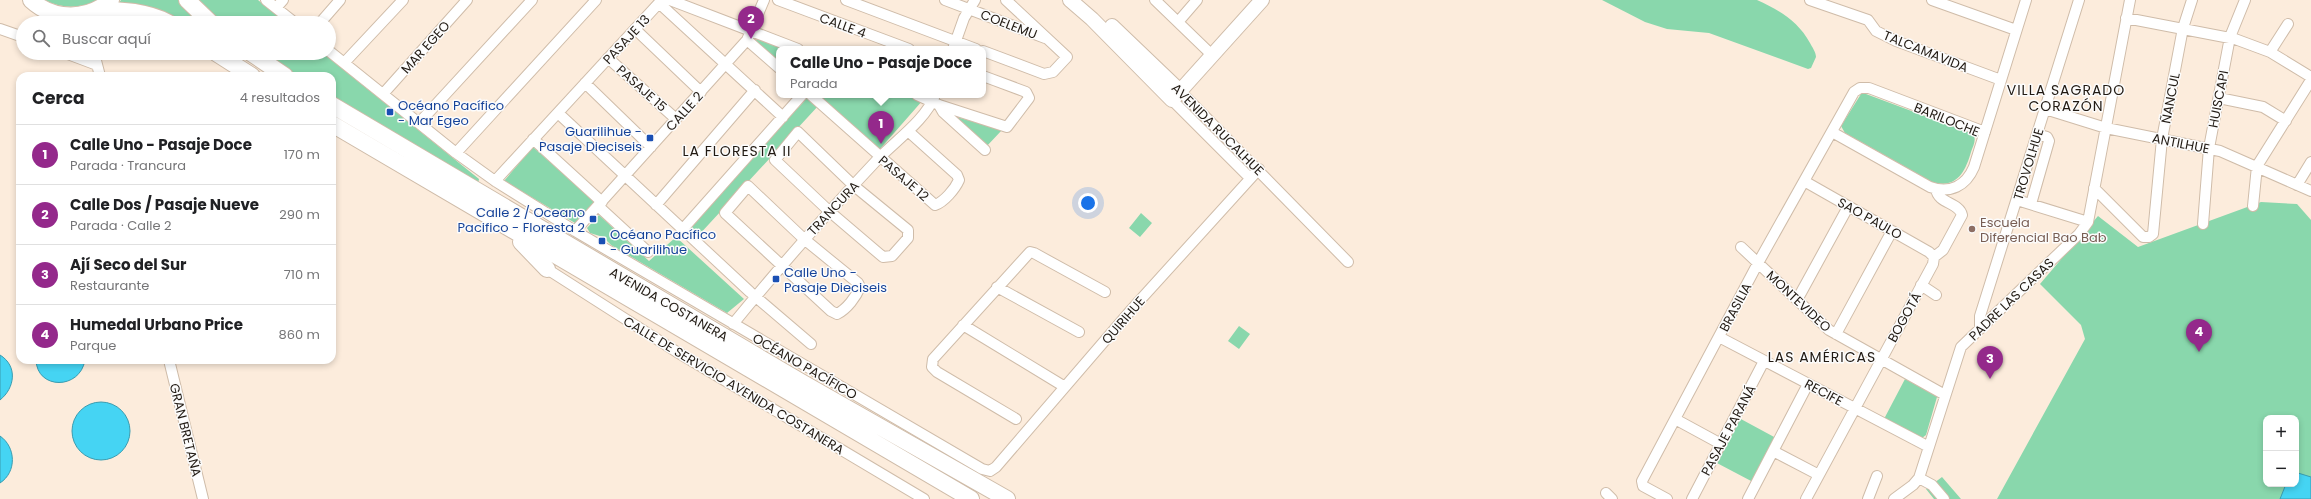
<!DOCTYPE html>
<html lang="es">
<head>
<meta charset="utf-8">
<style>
	:root { --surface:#fff; --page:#f2f2f2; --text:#202124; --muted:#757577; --line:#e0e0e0; --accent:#94298b }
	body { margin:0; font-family:Poppins,sans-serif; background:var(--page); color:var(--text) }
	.controls { position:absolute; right:12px; bottom:12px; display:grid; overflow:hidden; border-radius:8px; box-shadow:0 2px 6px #0003 }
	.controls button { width:36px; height:36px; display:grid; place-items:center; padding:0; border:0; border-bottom:1px solid var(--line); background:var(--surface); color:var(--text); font:20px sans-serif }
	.you { position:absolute; left:1088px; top:203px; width:14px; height:14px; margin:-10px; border:3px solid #fff; border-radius:50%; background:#1a73e8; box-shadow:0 0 0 6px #1a73e833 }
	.badge { display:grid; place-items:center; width:26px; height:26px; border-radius:50%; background:var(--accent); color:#fff; font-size:13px; font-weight:700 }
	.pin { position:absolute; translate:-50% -33px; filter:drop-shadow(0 1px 2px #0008) }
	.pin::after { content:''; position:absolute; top:21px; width:14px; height:12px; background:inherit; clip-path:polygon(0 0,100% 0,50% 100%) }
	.popup { position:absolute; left:776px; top:46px; width:210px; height:52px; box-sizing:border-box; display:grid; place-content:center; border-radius:8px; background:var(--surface); filter:drop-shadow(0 1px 3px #0005); font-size:13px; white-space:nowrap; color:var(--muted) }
	.popup b { font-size:15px; color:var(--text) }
	.popup::after { content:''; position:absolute; left:50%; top:100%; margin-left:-8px; border:8px solid transparent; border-top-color:var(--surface) }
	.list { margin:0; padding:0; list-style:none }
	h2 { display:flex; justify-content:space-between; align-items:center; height:52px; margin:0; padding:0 16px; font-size:17px }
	h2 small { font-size:13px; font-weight:400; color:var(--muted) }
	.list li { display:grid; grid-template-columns:26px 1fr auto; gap:12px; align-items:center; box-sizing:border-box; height:60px; padding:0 16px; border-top:1px solid var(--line) }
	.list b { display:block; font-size:15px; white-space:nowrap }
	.list p { margin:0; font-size:13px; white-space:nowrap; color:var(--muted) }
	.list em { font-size:13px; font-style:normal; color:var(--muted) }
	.icon { flex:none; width:22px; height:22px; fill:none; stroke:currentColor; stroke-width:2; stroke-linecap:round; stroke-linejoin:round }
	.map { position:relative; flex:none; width:2311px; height:499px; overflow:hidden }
	.search { position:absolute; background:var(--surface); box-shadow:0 2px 6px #0003; left:16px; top:16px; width:320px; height:44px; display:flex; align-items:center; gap:10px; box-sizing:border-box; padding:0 14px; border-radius:22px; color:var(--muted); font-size:15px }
	.panel { position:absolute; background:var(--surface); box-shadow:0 2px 6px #0003; left:16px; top:72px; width:320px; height:292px; border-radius:12px }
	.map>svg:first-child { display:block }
	.green { fill:#89d7ac; fill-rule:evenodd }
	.water { fill:#45d4f3; stroke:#3a9cb0 }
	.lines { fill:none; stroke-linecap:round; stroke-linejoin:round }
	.street-casing { stroke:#cfbca9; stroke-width:12 }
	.secondary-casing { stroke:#cfbca9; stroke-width:16 }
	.primary-casing { stroke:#cfbca9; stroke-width:18 }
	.street { stroke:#fff; stroke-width:10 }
	.secondary { stroke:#fff; stroke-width:14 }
	.primary { stroke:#fff; stroke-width:16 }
	.transit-dot { fill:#1a4fb4; stroke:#fcfcfc; stroke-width:1.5 }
	.education-dot { fill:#8d6e63; stroke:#fcfcfc; stroke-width:1.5 }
	.labels { text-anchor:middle; stroke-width:3; stroke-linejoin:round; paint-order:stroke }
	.street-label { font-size:13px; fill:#211a13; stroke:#fcfcfc }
	.transit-label { font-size:13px; fill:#164399; stroke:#fcfcfc; text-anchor:start }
	.education-label { font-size:13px; fill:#785e54; stroke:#fcfcfc; text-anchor:start }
	.neighbourhood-label { font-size:14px; letter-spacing:1px; fill:#211a13; stroke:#fcfcfc }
</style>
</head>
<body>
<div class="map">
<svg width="2311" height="499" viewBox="0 0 2311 499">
	<rect width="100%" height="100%" fill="#fcecdc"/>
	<path class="green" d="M45,0H97C81,9 61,9 45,0Z
		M121,0H179L204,23H178L166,16L117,5Z
		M194,0H258L286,23H220Z
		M1602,0H1757C1779,10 1798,21 1810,43C1812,47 1816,52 1816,57L1811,68L1808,69L1709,33L1667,29L1645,22Z
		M750,34L790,49H779V64L751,41Z
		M259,53H323L479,179L478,184L332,98V76H294Z
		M1861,94H1866L1973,134C1977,140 1973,146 1971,152C1965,173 1956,189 1932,182L1845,133L1841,126Z
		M814,95H909L923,100L880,149Z
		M809,96L819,105L697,237L687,227Z
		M957,117L1002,130L986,147Z
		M533,147L595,202L575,223L504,181Z
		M2261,202L2297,204L2311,220V499H1997L2085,339L2081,325L2040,284L2098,216L2138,247ZM2266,418H2296V484H2266Z
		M1141,213L1152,223L1140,237L1129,228Z
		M599,215L649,261L676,237L744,299L727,313L611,245L603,237L590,233L587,228Z
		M1239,326L1250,334L1239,349L1228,341Z
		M1905,379L1933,394L1937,397L1926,435L1922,438L1884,419Z
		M1739,418L1776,438L1753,482L1715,462Z
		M1942,477L1961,499H1934L1926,489Z"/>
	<path class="water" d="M0,355C18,366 15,388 0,400Z
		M36,360H85C80,390 37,390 36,360Z
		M72 431a29 29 0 1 1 58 0a29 29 0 1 1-58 0Z
		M0,436C16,447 17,472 0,483Z
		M2298,473L2311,477V499H2280L2286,484H2296V475Z"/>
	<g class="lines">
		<g class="street-casing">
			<path id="street" d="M266,0L295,23
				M670,0L798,49
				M778,0L909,49
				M846,0L976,49
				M945,0L1045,38
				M1155,0L1213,56
				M1810,0L1868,20L1876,31L1896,41L2001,80
				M1932,0L2016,30
				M659,3L783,117
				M276,8L283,0
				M2126,18L2235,39L2270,52L2311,77
				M1178,22L1197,0
				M320,23L340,0
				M0,29L23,37
				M635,29L701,92
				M747,40L779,68
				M953,49L964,18L975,0
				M329,51L456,153L495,181L575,231L982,469L990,471L996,467L1132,309L1259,169
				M983,51L1044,74L1053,72L1067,57L1006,0
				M2270,52L2288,24
				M65,53L97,65
				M94,53L100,76
				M608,58L676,119
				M344,63L403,0
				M585,83L651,147
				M1181,92L1348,262
				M383,94L467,0
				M811,95L926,197L935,205C944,202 955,189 959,180L957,175L908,131
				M917,95L939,105L1007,127L1029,98L1026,92L983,76
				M2219,98L2263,107L2286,121
				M1172,100L1250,178
				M939,105L943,112L985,150
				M2045,109L2106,128L2220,151L2311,191
				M558,113L750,292L811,344
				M419,123L532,0
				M798,132L853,185L908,230V238L892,256L883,257L829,211L775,160Z
				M1832,132L1930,187C1950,194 1966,186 1974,167L2026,0
				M533,139L602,202
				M456,153L596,0
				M495,181L659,3L665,0
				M1804,181L1929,252L1934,257
				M2297,185L2311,162
				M748,186L804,239L858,283L860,287C856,297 847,309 837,314L831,311L725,213Z
				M2094,188L2143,237H2149L2153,234L2162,139L2183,28L2192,0
				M2017,200L2088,222
				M2031,204L2049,141L2047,137L2037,134
				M656,205L755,90
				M598,206L648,252
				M2253,206L2257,166L2311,80
				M2203,224L2209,148L2230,37L2245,0
				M682,230L802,95
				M575,231L747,40L764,0
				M1741,247L1829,330L1945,395
				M1934,257L1943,250L1962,215C1959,202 1938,204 1936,189
				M547,269L677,352L924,499
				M1921,285L1936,295
				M997,287L1079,332
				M1797,300L1848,207
				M733,324C779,268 827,213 877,160C895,141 926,120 935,95
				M963,325L1065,387
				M1980,329V316L2079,0
				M1836,334L1892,231
				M1719,337L1929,447
				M169,360L203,499
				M1016,419L937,372L932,367L933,359L1030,252L1034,253L1105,292
				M1675,419L1721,444
				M1773,451L1819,475
				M1919,478L1932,485L1944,499
				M1606,493L1612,499
				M1667,499L1643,486L1642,481L1758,263L1854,92L1860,88H1869L1985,132
				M1692,499L1764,361
				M1748,499L1808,384
				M1806,499L1933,264L1934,257
				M1868,499L1877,476
				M1894,499L1913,485L1919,478L1961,347L2079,234L2088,222L2130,0"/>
		</g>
		<g class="secondary-casing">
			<path id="secondary" d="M1070,0L1092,19L1172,100L1262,0
				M1112,26L1181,92"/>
		</g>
		<g class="primary-casing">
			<path id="primary" d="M31,0C54,21 88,20 111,0
				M187,0L211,23
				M97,10C123,10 146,11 169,23
				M216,53L252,76
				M251,53L285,76
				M332,105L801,382L1007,499
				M332,124L971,499
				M521,242L547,269"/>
		</g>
		<use href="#street" class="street"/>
		<use href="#secondary" class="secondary"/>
		<use href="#primary" class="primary"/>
	</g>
	<g class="transit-dot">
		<rect x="386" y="108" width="8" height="8" rx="2"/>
		<rect x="646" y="134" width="8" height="8" rx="2"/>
		<rect x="589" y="215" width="8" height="8" rx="2"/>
		<rect x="598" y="237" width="8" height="8" rx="2"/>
		<rect x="772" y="275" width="8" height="8" rx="2"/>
	</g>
	<circle class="education-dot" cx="1972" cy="229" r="4"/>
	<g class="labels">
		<g class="street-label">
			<text transform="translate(1009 24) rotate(21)" y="5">COELEMU</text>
			<text transform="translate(843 25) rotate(20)" y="5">CALLE 4</text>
			<text transform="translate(626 39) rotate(-47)" y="5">PASAJE 13</text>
			<text transform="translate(425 47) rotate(-48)" y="5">MAR EGEO</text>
			<text transform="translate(1926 51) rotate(22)" y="5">TALCAMAVIDA</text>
			<text transform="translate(642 88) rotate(42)" y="5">PASAJE 15</text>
			<text transform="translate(2170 98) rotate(-79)" y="5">ÑANCUL</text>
			<text transform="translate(2218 99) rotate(-79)" y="5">HUISCAPI</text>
			<text transform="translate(684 111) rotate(-48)" y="5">CALLE 2</text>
			<text transform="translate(1947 119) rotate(22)" y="5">BARILOCHE</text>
			<text transform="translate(1218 129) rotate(45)" y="5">AVENIDA RUCALHUE</text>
			<text transform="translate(2181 143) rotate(11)" y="5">ANTILHUE</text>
			<text transform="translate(2028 164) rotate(-73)" y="5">TROVOLHUE</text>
			<text transform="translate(904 178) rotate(41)" y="5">PASAJE 12</text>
			<text transform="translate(833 208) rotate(-47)" y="5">TRANCURA</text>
			<text transform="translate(1870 218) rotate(29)" y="5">SAO PAULO</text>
			<text transform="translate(2011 299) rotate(-44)" y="5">PADRE LAS CASAS</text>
			<text transform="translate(1799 301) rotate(43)" y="5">MONTEVIDEO</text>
			<text transform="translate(669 304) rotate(30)" y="5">AVENIDA COSTANERA</text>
			<text transform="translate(1735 307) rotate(-62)" y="5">BRASILIA</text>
			<text transform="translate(1904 317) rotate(-61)" y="5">BOGOTÁ</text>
			<text transform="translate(1123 320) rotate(-49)" y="5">QUIRIHUE</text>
			<text transform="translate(805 366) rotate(30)" y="5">OCÉANO PACÍFICO</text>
			<text transform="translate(734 385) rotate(31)" y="5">CALLE DE SERVICIO AVENIDA COSTANERA</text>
			<text transform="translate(1824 392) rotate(28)" y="5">RECIFE</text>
			<text transform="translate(186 430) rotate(76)" y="5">GRAN BRETAÑA</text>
			<text transform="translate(1728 430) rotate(-62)" y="5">PASAJE PARANÁ</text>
		</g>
		<g class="transit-label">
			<text x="398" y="110">Océano Pacífico<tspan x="398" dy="15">- Mar Egeo</tspan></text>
			<text x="642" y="136" text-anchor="end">Guarilihue -<tspan x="642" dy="15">Pasaje Dieciseis</tspan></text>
			<text x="585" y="217" text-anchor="end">Calle 2 / Oceano<tspan x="585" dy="15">Pacifico - Floresta 2</tspan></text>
			<text x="610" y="239">Océano Pacífico<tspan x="610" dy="15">- Guarilihue</tspan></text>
			<text x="784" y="277">Calle Uno -<tspan x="784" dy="15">Pasaje Dieciseis</tspan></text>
		</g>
		<g class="education-label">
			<text x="1980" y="227">Escuela<tspan x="1980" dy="15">Diferencial Bao Bab</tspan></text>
		</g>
		<g class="neighbourhood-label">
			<text x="2066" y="95">VILLA SAGRADO<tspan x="2066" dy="16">CORAZÓN</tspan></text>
			<text x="737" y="156">LA FLORESTA II</text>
			<text x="1822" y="362">LAS AMÉRICAS</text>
		</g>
	</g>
</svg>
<div class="controls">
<button>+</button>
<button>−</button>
</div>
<div class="you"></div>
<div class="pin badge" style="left:881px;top:144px">1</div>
<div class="popup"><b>Calle Uno - Pasaje Doce</b>Parada</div>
<div class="pin badge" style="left:751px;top:39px">2</div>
<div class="pin badge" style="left:1990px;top:379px">3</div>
<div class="pin badge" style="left:2199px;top:352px">4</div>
<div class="search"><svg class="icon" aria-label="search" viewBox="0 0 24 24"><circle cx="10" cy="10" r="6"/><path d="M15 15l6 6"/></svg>Buscar aquí</div>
<section class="panel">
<h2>Cerca<small>4 resultados</small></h2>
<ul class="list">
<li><span class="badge">1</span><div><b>Calle Uno - Pasaje Doce</b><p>Parada · Trancura</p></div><em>170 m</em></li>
<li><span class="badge">2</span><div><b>Calle Dos / Pasaje Nueve</b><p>Parada · Calle 2</p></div><em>290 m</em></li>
<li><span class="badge">3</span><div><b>Ají Seco del Sur</b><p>Restaurante</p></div><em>710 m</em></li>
<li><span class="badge">4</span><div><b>Humedal Urbano Price</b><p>Parque</p></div><em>860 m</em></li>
</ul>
</section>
</div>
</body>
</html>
